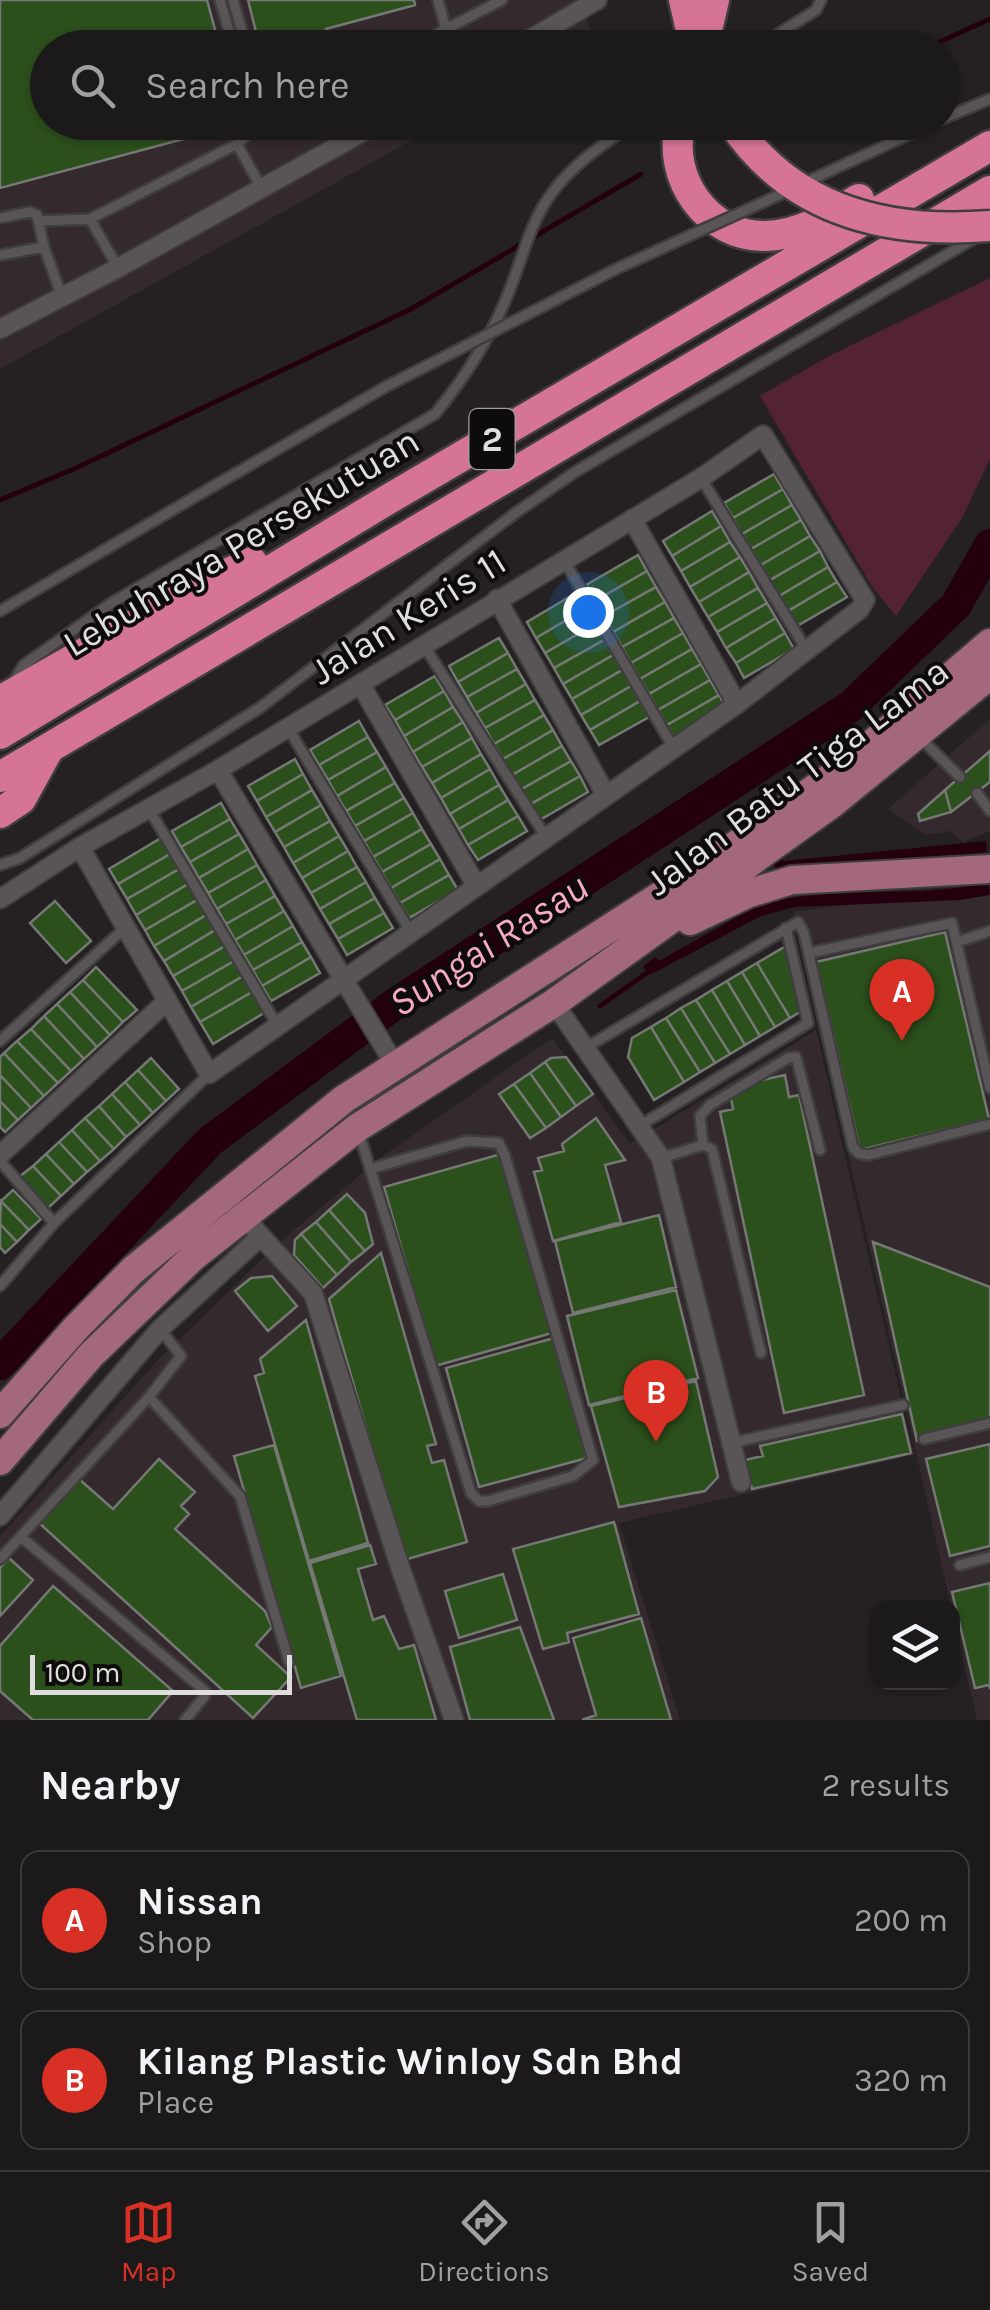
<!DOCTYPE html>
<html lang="en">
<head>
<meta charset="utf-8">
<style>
	:root { --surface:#1c191a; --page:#252223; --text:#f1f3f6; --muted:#a0a0a2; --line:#3a3839; --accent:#d93025 }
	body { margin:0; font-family:Karla,sans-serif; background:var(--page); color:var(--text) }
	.controls { position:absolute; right:30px; bottom:30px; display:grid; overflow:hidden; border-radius:20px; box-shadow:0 2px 8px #0004 }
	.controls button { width:90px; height:90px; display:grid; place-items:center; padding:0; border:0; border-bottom:2px solid var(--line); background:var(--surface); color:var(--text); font:50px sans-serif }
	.scale { position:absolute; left:30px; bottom:25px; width:262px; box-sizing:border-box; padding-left:10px; border:5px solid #e0ddde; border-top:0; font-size:28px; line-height:35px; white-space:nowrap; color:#e0ddde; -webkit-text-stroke:8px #0d0b0c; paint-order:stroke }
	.you { position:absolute; left:588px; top:612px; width:35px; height:35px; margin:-25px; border:8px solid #fff; border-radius:50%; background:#1a73e8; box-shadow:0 0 0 15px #1a73e833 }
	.badge { display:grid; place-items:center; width:65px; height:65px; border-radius:50%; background:var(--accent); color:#fff; font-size:32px; font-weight:700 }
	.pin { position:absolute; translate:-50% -82px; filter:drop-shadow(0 2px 5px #0008) }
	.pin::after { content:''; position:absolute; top:52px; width:35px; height:30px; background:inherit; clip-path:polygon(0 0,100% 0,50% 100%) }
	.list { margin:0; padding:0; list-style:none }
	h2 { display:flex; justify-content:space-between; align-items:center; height:130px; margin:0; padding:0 40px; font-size:42px }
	h2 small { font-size:32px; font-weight:400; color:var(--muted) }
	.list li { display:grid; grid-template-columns:65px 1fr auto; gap:30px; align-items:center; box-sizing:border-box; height:140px; margin:0 20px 20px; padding:0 20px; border:2px solid var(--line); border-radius:20px }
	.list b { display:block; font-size:38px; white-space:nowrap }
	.list p { margin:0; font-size:32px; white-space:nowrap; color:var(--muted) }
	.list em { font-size:32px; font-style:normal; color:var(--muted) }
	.icon { flex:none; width:55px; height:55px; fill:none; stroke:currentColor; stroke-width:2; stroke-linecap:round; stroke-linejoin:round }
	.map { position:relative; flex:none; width:990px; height:1720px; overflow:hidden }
	.search { position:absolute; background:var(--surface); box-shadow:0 2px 8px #0004; left:30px; right:30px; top:30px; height:110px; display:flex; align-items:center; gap:25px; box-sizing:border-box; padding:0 35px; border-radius:55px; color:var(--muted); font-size:38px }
	.sheet { height:450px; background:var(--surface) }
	nav { display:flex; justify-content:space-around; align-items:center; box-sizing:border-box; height:140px; border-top:2px solid var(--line); background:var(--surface); font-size:28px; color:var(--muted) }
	nav a { display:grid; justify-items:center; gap:5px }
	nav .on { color:var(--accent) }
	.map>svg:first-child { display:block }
	.built { fill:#342a2d }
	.green { fill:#532235 }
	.water { fill:#24000f }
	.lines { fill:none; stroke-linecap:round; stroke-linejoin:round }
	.stream { stroke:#24000f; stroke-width:5 }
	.river { stroke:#24000f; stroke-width:32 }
	.building { fill:#2c501c; stroke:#767875; stroke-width:2.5 }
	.lane-casing { stroke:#403d3e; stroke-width:14 }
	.street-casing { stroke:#403d3e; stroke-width:22 }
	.primary-casing { stroke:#403d3e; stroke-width:32 }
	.highway-casing { stroke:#403d3e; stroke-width:35 }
	.lane { stroke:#595556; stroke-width:9 }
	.street { stroke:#595556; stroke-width:18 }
	.primary { stroke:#a4687e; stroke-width:28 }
	.highway { stroke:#d67498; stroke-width:30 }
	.lane-bridge-casing { stroke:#403d3e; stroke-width:14; stroke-linecap:butt }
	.highway-bridge-casing { stroke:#403d3e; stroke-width:35; stroke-linecap:butt }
	.lane-bridge { stroke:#595556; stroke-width:9 }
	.highway-bridge { stroke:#d67498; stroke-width:30 }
	.labels { text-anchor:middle; stroke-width:8; stroke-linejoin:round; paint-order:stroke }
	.shield { fill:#0d0b0c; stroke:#a19e9f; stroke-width:2.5 }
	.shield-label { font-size:35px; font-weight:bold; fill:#e0ddde }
	.street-label { font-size:38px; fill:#e0ddde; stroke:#0d0b0c }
	.water-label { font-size:40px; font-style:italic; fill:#f6a9c3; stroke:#0d0b0c }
</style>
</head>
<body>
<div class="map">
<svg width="990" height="1720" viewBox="0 0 990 1720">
	<rect width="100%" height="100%" fill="#252122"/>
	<path class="built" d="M0,0H582L592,39L577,47L48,48V122L443,123L0,369Z
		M990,719V831L963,842L950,831L926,835L888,809Z
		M990,886V1720H977L793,912Z
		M816,1030L914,1455L619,1523L680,1720H0V1536L159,1359L281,1241L383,1156L552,1038L630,1144Z"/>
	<path class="green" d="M990,278V459L962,518L896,616L871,585L760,396L829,356Z"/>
	<path class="water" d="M986,841L987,852C918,861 849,860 779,872L772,863L781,858L784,861Z
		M989,883L990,895L960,900L795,907L761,916L650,975L643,966L655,957L659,961L758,905C833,884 913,899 989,883Z"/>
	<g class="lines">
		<path class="stream" d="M926,48L990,19
			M0,500L76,468L409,310L641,174
			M600,1006L648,972"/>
		<path class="river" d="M0,1364L210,1141L392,1006L851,706L956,605L990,545"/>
	</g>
	<path class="building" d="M0,0H207L220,48H48V122H228L217,130L0,188Z
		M248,0H414L415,5L326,29L331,48H260Z
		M774,474L783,489L733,518L724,503Z
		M783,489L792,505L742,534L733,518Z
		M792,505L801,520L751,549L742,534Z
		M712,511L721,526L672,556L663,541Z
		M801,520L810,536L761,565L751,549Z
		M721,526L730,542L681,571L672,556Z
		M810,536L820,551L770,580L761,565Z
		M730,542L740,557L690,587L681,571Z
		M820,551L828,567L779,596L770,580Z
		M638,555L647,571L595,601L586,585Z
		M740,557L749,572L699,602L690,587Z
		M828,567L837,582L788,611L779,596Z
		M647,571L656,587L604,616L595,601Z
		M749,572L758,588L708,617L699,602Z
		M837,582L847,597L797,626L788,611Z
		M656,587L665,602L613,632L604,616Z
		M758,588L767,603L717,632L708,617Z
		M576,593L585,609L536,638L527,622Z
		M665,602L674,618L622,647L613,632Z
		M767,603L776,618L726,648L717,632Z
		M585,609L595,624L545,653L536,638Z
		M674,618L683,633L631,663L622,647Z
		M776,618L785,633L736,663L726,648Z
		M595,624L604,640L554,668L545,653Z
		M683,633L692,649L640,679L631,663Z
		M785,633L794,649L744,678L736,663Z
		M499,638L508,653L458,682L449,666Z
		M604,640L613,655L563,684L554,668Z
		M692,649L701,664L649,694L640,679Z
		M508,653L517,669L467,697L458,682Z
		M613,655L622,670L572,699L563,684Z
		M701,664L710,680L658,710L649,694Z
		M517,669L526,684L476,713L467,697Z
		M622,670L631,686L581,715L572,699Z
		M435,676L444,691L395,720L385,705Z
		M710,680L719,695L667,725L658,710Z
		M526,684L535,700L485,728L476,713Z
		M631,686L640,701L590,730L581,715Z
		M444,691L453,707L404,736L395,720Z
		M719,695L728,711L676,741L667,725Z
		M535,700L544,715L494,744L485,728Z
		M640,701L649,717L599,745L590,730Z
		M453,707L463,722L413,752L404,736Z
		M544,715L553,730L503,759L494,744Z
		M359,721L368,737L319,765L310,750Z
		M463,722L472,738L422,767L413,752Z
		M553,730L562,746L512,775L503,759Z
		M368,737L377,752L328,780L319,765Z
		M472,738L481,754L432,783L422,767Z
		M562,746L571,761L520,790L512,775Z
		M990,751V782L951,812L945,790Z
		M377,752L386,767L337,796L328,780Z
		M481,754L490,769L441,798L432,783Z
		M295,759L303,774L257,801L248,786Z
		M571,761L580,776L529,805L520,790Z
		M386,767L395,783L346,811L337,796Z
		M490,769L499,785L450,814L441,798Z
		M303,774L312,790L266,817L257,801Z
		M580,776L588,792L538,821L529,805Z
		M395,783L404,798L355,826L346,811Z
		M499,785L508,800L459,829L450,814Z
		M312,790L321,805L275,832L266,817Z
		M945,790L951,812L920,821L918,814Z
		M404,798L413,813L364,841L355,826Z
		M508,800L518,816L468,845L459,829Z
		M221,803L230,819L181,847L172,831Z
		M321,805L330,821L284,847L275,832Z
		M413,813L422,829L373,857L364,841Z
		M518,816L527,831L478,860L468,845Z
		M230,819L239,834L190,862L181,847Z
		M330,821L339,836L293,863L284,847Z
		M422,829L431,844L382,872L373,857Z
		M239,834L248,849L199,878L190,862Z
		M339,836L348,851L302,878L293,863Z
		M161,838L170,854L118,884L109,869Z
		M431,844L440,859L391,888L382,872Z
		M248,849L257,865L208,893L199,878Z
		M348,851L357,867L311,893L302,878Z
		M170,854L179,869L127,899L118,884Z
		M440,859L449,875L400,903L391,888Z
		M257,865L266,880L217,909L208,893Z
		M357,867L366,882L320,909L311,893Z
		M179,869L188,884L136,915L127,899Z
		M449,875L458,890L409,918L400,903Z
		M266,880L275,896L226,924L217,909Z
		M366,882L375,898L329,924L320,909Z
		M188,884L197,900L145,930L136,915Z
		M275,896L284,911L235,940L226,924Z
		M375,898L384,913L338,939L329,924Z
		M197,900L206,915L154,946L145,930Z
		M55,901L91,941L66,963L30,923Z
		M284,911L293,926L244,955L235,940Z
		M384,913L393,928L347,955L338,939Z
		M206,915L215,930L164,961L154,946Z
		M293,926L302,942L253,970L244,955Z
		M215,930L225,946L173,976L164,961Z
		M945,932L989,1119L860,1150L816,962Z
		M302,942L311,957L262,986L253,970Z
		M225,946L234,961L182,991L173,976Z
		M786,946L800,1012L790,1018L757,963Z
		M311,957L320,973L271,1001L262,986Z
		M234,961L243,976L191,1007L182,991Z
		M757,963L790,1018L775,1027L742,972Z
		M96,967L137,1010L123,1022L83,980Z
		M742,972L775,1027L760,1036L727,981Z
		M243,976L252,992L200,1022L191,1007Z
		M83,980L123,1022L110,1035L70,992Z
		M727,981L760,1036L745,1045L712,990Z
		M712,990L745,1045L730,1054L696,1000Z
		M70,992L110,1035L97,1047L57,1004Z
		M252,992L264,1013L213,1044L200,1022Z
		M696,1000L730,1054L715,1063L681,1008Z
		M57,1004L97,1047L84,1059L44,1016Z
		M681,1008L715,1063L700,1072L666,1018Z
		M44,1016L84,1059L71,1071L31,1029Z
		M666,1018L700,1072L684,1082L651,1027Z
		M651,1027L684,1082L654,1100L628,1057L632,1038Z
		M31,1029L71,1071L58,1083L17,1041Z
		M17,1041L58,1083L44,1096L4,1053Z
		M4,1053L44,1096L31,1108L0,1075V1057Z
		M566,1057L593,1094L576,1106L545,1062L551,1058Z
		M151,1058L179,1089L166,1101L138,1070Z
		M545,1062L576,1106L561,1117L530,1073Z
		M138,1070L166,1101L153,1113L125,1082Z
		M530,1073L561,1117L546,1128L514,1084Z
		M0,1075L31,1108L18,1120L0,1101Z
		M785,1075L789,1097L799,1095L864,1395L784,1413L720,1112L733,1109L729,1087Z
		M125,1082L153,1113L140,1125L112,1094Z
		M514,1084L546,1128L530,1138L499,1094Z
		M112,1094L140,1125L126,1137L99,1106Z
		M0,1101L18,1120L5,1132L0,1127Z
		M99,1106L126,1137L114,1149L85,1118Z
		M85,1118L114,1149L100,1161L72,1130Z
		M596,1118L625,1160L605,1165L621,1222L553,1241L534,1172L542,1170L538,1158L564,1151L562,1144Z
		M72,1130L100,1161L87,1172L59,1142Z
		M59,1142L87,1172L74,1184L46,1154Z
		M46,1154L74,1184L61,1196L33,1166Z
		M501,1154L552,1333L435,1366L384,1187Z
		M33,1166L61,1196L48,1208L19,1177Z
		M13,1190L41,1219L29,1230L1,1201Z
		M347,1194L365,1213L373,1244L365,1251L329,1210Z
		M1,1201L29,1230L17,1242L0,1224Z
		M329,1210L365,1251L351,1262L316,1222Z
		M659,1215L676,1287L573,1313L555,1241Z
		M316,1222L351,1262L337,1275L301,1234Z
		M0,1224L17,1242L5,1253L0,1247Z
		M301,1234L337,1275L323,1288L294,1255L295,1240Z
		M873,1242L990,1287V1424L917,1441Z
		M381,1253L436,1444L427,1446L432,1463L444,1460L467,1542L404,1560L329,1299Z
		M272,1276L297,1306L268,1331L235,1291L251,1278Z
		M676,1290L698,1378L589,1405L567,1316Z
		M306,1320L368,1543L309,1561L255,1376L264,1373L260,1359Z
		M554,1338L587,1458L479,1487L446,1368Z
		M696,1381L718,1477L705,1491L619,1507L591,1406Z
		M902,1414L911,1453L752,1489L745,1460L763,1456L760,1446Z
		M990,1444V1546L950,1556L926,1459Z
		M274,1445L341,1676L301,1688L234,1456Z
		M159,1459L195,1492L181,1506L189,1514L175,1529L265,1611L272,1627L256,1645L291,1677L253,1718L38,1522L78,1478L113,1509Z
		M614,1522L639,1614L567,1633L569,1642L543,1649L513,1549Z
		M370,1545L376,1564L358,1569L373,1620L384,1616L399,1649L414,1645L436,1720H357L310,1563Z
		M9,1558L33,1580L0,1616V1568Z
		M503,1574L517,1620L459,1638L445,1591Z
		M990,1583V1689L989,1685L975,1688L952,1592Z
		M53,1586L173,1691L148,1720H33L0,1691V1646Z
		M641,1618L671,1720H582L596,1715L573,1638Z
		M520,1627L554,1720H470L450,1647Z"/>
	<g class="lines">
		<g class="lane-casing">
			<path id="lane" d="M220,0L234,48
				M233,0L247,48
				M413,48L446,29L438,0
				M456,48L446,29L502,0
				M756,48L816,10L821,0
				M942,119L990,99
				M237,144L262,189
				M0,218L30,212L37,215L44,247L62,297
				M90,219L118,268
				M39,221L90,219L237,144L254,129L253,122
				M0,255L44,247
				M701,478L806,649
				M565,562L673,747
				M0,611L193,498
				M423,644L546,837
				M14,681L24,665L113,602L435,414C467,375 492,336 510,289C522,259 530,224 549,197C571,165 605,142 637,122
				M288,728L410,931
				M919,737L960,777
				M977,793L990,811
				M149,809L277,1025
				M0,865L20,858L261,707L514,514L575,472L975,238
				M957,942L990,931
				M809,953L952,923L990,1088
				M0,1041L126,927
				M585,1048L798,922L804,933L853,1147L858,1153L868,1155L990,1124
				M641,1125L808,1023L786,928
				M358,1130L471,1493L479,1501H488L573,1476L593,1460L505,1156L499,1143L467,1141L370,1169
				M703,1145L700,1116L710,1105L788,1058L796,1057L820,1150
				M661,1158L703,1145L712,1149L761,1353
				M0,1161L54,1223
				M0,1286L54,1223L209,1074
				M149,1397L240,1496L289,1662
				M924,1439L990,1423
				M731,1443L903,1405
				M21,1537L205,1691L204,1697L185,1720
				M0,1559L149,1397L181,1356L160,1329
				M960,1565L990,1557"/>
		</g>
		<g class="street-casing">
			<path id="street" d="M515,48L597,0
				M0,329L118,268L381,122
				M632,519L737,704
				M497,599L606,795
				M361,685L476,885
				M218,770L395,1065
				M0,899L80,847L218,770L701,478L763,435L865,600L860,609L737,704L209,1074L80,847
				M554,1003L661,1158L741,1482
				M0,1155L167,1001
				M237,1210L313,1293L400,1567L454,1720
				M0,1516L160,1329L261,1236"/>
		</g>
		<g class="primary-casing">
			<path id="primary" d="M690,921L747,894L792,880L990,869
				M0,1414L75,1329L133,1270L344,1099L708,865L846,766L990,643
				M0,1461L91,1355L193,1257L357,1128L554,1003L833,803L990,675"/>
		</g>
		<g class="highway-casing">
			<path id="highway" d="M684,0L695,48
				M703,48L714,0
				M681,122C665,177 708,238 766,236C801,235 830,216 859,199
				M0,701L209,582L252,562
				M0,734L387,500L990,146
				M0,777L990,191
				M0,813L21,799L48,750"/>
		</g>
		<use href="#lane" class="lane"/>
		<use href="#street" class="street"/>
		<use href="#primary" class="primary"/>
		<use href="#highway" class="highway"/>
		<g class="lane-bridge-casing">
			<path id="lane-bridge" d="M804,183L936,122
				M193,498L387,386L614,270L790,190"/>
		</g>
		<g class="highway-bridge-casing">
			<path id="highway-bridge" d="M732,122C792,212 889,234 990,226"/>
		</g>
		<use href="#lane-bridge" class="lane-bridge"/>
		<use href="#highway-bridge" class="highway-bridge"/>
	</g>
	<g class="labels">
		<rect class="shield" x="469.5" y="409" width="45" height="60" rx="8"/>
		<g class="shield-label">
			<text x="492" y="451">2</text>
		</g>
		<g class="street-label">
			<text transform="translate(241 542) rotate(-31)" y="13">Lebuhraya Persekutuan</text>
			<text transform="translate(408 616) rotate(-32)" y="13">Jalan Keris 11</text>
			<text transform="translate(797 776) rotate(-37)" y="13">Jalan Batu Tiga Lama</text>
		</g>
		<g class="water-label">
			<text transform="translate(488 944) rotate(-33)" y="14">Sungai Rasau</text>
		</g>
	</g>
</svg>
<div class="controls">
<button><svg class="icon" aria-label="layers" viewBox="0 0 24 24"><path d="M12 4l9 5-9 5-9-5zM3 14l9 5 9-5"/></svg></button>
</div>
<div class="scale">100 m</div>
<div class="you"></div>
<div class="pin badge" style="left:902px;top:1041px">A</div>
<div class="pin badge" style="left:656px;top:1442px">B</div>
<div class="search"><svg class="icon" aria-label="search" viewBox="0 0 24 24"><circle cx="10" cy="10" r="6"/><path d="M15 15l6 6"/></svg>Search here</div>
</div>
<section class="sheet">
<h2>Nearby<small>2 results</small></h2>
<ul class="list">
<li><span class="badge">A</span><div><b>Nissan</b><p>Shop</p></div><em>200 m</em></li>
<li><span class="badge">B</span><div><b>Kilang Plastic Winloy Sdn Bhd</b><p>Place</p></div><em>320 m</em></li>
</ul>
</section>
<nav>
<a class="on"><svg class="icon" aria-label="map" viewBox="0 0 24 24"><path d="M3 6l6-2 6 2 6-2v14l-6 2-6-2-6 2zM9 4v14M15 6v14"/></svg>Map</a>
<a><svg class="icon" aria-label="directions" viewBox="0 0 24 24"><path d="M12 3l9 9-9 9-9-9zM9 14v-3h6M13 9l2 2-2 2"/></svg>Directions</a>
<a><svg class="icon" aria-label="saved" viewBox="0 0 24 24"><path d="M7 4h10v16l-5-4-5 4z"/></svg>Saved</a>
</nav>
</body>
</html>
